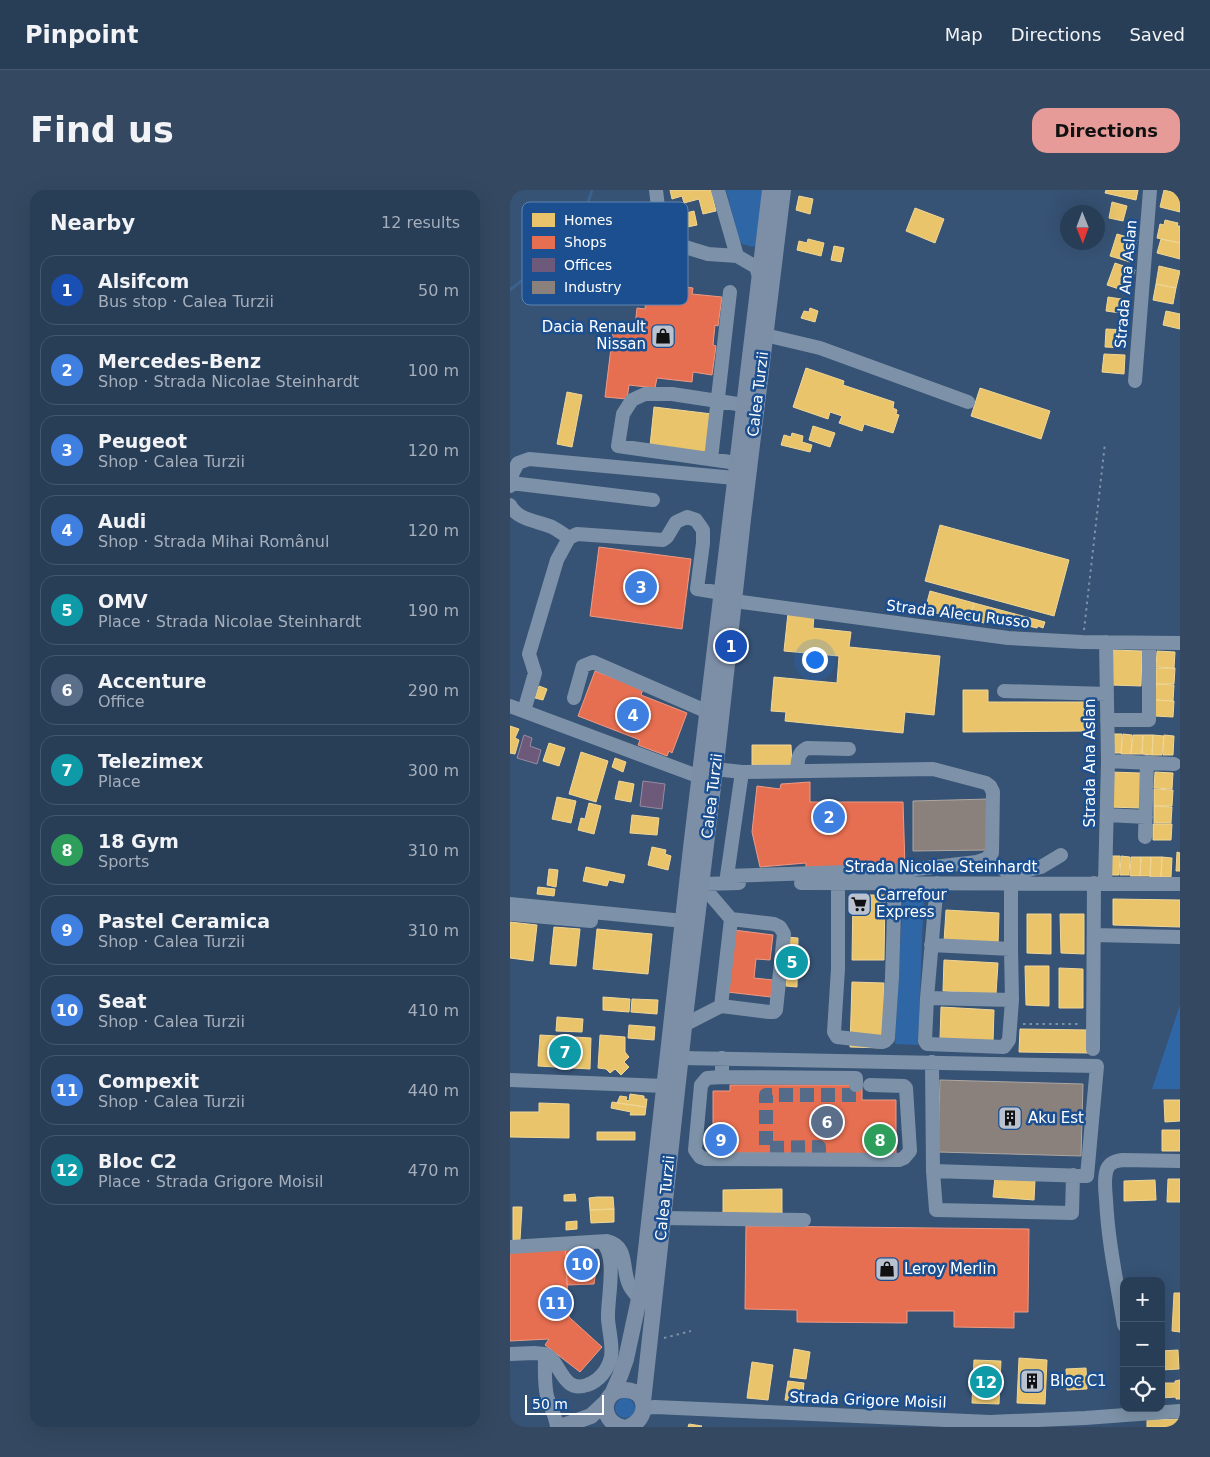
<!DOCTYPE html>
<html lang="en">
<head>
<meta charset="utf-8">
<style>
	:root { --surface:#283e57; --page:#344961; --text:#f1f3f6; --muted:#a5aeba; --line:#44576d; --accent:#e69b98 }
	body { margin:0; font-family:"DejaVu Sans",sans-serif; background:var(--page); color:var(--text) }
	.controls { position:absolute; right:15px; bottom:15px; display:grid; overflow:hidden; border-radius:10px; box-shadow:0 5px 20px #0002 }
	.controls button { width:45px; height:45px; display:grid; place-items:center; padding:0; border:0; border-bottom:1px solid var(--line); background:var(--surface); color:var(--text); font:25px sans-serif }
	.compass { position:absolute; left:550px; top:15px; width:45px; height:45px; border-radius:50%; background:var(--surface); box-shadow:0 5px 20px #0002; rotate:179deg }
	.scale { position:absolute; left:15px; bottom:12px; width:79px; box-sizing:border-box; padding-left:5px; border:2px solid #fff; border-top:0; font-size:14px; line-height:18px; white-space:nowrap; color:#fff; -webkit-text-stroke:4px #1b4f8f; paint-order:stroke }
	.you { position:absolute; left:304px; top:469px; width:18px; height:18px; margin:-12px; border:4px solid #fff; border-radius:50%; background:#1a73e8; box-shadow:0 0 0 8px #1a73e833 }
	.badge { display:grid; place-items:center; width:32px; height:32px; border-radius:50%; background:var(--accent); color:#fff; font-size:16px; font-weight:700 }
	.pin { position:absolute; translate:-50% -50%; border:2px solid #fff; box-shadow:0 1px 5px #0006 }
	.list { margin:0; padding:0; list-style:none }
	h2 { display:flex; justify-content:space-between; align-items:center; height:65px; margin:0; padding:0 20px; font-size:21px }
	h2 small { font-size:16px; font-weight:400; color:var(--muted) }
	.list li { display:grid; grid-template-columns:32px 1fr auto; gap:15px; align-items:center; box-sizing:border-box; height:70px; margin:0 10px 10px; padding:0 10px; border:1px solid var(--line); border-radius:15px }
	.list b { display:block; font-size:19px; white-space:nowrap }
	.list p { margin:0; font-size:16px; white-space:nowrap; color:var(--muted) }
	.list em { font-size:16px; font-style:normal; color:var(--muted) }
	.icon { flex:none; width:28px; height:28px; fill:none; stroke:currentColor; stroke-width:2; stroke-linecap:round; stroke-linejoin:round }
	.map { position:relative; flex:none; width:670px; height:1237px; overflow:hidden; border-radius:15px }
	header { display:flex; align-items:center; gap:30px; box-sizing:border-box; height:70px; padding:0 25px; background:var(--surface); border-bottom:1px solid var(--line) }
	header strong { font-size:24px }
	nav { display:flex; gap:28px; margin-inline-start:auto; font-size:18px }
	.intro { display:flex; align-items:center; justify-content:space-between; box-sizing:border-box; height:120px; padding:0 30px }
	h1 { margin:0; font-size:35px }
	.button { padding:12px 22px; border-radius:15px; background:var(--accent); color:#111; font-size:18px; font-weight:700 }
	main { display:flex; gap:30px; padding:0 30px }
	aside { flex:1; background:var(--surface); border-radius:15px; box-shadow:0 5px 20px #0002 }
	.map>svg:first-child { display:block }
	.green { fill:#2f66a5 }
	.homes { fill:#e9c46a; stroke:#f0d697 }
	.shops { fill:#e76f51; stroke:#ee9a85 }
	.offices { fill:#6d597a; stroke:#998ba2 }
	.industry { fill:#8a817c; stroke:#ada7a3 }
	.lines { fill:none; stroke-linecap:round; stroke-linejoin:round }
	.stream { stroke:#3b618d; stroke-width:3 }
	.minor-tunnel { stroke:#546c89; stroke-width:14; stroke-dasharray:14 7; stroke-linecap:butt }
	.path { stroke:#7d92a8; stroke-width:2; stroke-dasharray:2.5 4; stroke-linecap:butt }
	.minor { stroke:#7d92a8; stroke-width:14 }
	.major { stroke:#7d8ea7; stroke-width:16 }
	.labels { text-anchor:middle; stroke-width:5; stroke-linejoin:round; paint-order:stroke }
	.street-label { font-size:15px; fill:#fff; stroke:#1b4f8f }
	.poi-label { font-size:15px; fill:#fff; stroke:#1b4f8f; text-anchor:start }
	.key { fill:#1b4f8f; stroke:#5f84b1; stroke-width:1 }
	.key-label { font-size:14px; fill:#fff }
</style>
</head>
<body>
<header>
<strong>Pinpoint</strong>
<nav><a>Map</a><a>Directions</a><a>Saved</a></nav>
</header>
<div class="intro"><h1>Find us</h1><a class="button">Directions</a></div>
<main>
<aside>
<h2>Nearby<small>12 results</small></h2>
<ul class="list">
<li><span class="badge" style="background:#1a4fb4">1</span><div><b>Alsifcom</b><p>Bus stop · Calea Turzii</p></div><em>50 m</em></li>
<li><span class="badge" style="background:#3f7fe0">2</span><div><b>Mercedes-Benz</b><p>Shop · Strada Nicolae Steinhardt</p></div><em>100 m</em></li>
<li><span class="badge" style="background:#3f7fe0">3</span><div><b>Peugeot</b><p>Shop · Calea Turzii</p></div><em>120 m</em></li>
<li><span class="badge" style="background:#3f7fe0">4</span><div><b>Audi</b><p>Shop · Strada Mihai Românul</p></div><em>120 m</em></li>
<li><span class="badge" style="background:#0f9aa8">5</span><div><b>OMV</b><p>Place · Strada Nicolae Steinhardt</p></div><em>190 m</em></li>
<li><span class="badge" style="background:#5c6f8a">6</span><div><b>Accenture</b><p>Office</p></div><em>290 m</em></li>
<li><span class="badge" style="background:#0f9aa8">7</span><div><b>Telezimex</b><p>Place</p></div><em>300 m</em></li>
<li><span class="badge" style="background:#2e9e5b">8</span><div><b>18 Gym</b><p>Sports</p></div><em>310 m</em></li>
<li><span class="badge" style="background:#3f7fe0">9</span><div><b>Pastel Ceramica</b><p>Shop · Calea Turzii</p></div><em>310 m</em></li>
<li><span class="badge" style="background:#3f7fe0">10</span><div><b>Seat</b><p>Shop · Calea Turzii</p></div><em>410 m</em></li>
<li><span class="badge" style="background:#3f7fe0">11</span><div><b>Compexit</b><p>Shop · Calea Turzii</p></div><em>440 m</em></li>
<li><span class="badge" style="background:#0f9aa8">12</span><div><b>Bloc C2</b><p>Place · Strada Grigore Moisil</p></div><em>470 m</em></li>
</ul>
</aside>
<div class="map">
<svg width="670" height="1237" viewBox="0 0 670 1237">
	<rect width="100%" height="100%" fill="#365274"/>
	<path class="green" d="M216,0H255L247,55L243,57L232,54L229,49Z
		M393,702H414L408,855L385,854Z
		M670,815V899H642Z
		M105 1218a10 10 0 1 1 20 0a10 10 0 1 1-20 0Z"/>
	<path class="homes" d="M160,0H201L206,21L193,24L189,9L174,13L172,6L162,9Z
		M596,0H628L626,10L595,3Z
		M654,0L670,4V22L650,17Z
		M289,6L303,9L300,24L286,20Z
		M602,12L617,16L613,31L599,28Z
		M405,18L434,29L425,53L396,41Z
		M184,21L187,35L163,40L160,27Z
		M655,30L668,33L667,36H670V53L647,48L650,34L654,35Z
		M607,44L627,50L620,72L600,66Z
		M298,49L314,53L311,66L287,60L289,51L297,53Z
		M651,49L670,53V69L647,63Z
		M324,56L334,58L331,72L321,70Z
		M605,73L625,80L618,102L597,95Z
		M649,76L670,81L666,98L646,94Z
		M646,94L666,98L663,114L643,110Z
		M598,107L618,110L617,124L596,121Z
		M300,118L308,121L305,132L291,128L294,121L299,122Z
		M656,121L670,124V139L653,135Z
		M596,139L617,140L616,158L595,157Z
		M594,164L615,165L614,184L592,182Z
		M296,178L334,191L333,195L384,212L383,218L387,220L386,224L389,225L383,243L354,234L352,241L329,233L332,226L320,222L318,229L283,217Z
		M470,198L540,221L531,249L461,226Z
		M57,202L72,205L62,257L47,254Z
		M144,217L202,224L197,264L140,256Z
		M303,236L325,243L320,257L299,250Z
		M282,243L293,246L292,252L302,255L300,262L271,255L274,245L281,247Z
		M430,335L559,370L544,426L415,391Z
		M420,401L464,413L459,432L415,420Z
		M464,413L535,432L533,438L528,436L527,438L505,433L504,435L488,431L487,434L475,431L474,433L462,430L461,433L459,432Z
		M278,423L304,426L303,438L341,442L339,457L430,466L424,525L395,522L393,543L275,531L276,522L261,521L264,487L327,493L329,466L274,461Z
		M603,460L632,461L631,496L601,495Z
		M647,461L665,462L664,478L646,477Z
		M646,478H665L664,494H646Z
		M646,494L664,495L663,511L645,510Z
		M29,496L37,499L33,510L25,508Z
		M453,500H478V512H580V541L453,542Z
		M645,510L664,511L663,527L645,526Z
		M0,536L9,539L5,548L9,550L5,564L0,563Z
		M602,544H612L611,563H601Z
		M613,544L622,545L621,564H611Z
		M623,545H633L632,564H621Z
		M633,545H643L642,565L632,564Z
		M643,545L654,546L652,565H642Z
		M654,545L664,546L663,565H653Z
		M39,553L55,558L49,576L33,571Z
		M242,555H281L282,575H242Z
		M71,562L98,571L86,612L59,604Z
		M105,568L116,572L113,582L102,577Z
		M601,582L630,583L629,618L600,617Z
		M645,582L663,583L662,599L644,598Z
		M109,591L124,594L121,612L105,609Z
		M644,599L663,600L662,616H644Z
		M47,607L66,611L61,633L42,629Z
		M79,613L91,616L84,644L68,640L71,628L75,629Z
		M644,616L662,617L661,633H644Z
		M122,625L149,628L147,645L120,643Z
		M643,634H662L661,650H643Z
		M142,657L156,660L155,664L161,666L158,680L138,675Z
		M667,662L670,663V681H666Z
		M600,666H610L609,685H599Z
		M611,666L620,667L619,685H610Z
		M621,667H631L630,686H620Z
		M631,667H641L640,686H630Z
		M641,667H652L651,687H640Z
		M652,667L662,668L661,687H651Z
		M76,677L115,685L113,693L99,690L97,696L73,691Z
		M39,679L48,680L46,697L37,695Z
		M28,697L45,699L44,706L27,704Z
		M343,705H375L374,770H342Z
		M603,709L670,710V737L603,735Z
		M436,720L489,723L488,755L434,752Z
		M517,724H541V764L517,763Z
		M550,724H574V764L551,763Z
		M0,732L27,735L23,771L0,768Z
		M44,737L70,739L66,776L40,774Z
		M87,739L142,744L138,784L83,779Z
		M277,747L288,748L287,797L276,796Z
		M434,770L488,773L486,804L433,801Z
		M515,776H539V816L516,815Z
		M549,778L573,779V818H549Z
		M342,792L374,793L373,858L340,857Z
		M93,807L120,809L119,822L93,820Z
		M122,809L148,810L147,824L121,822Z
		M431,817L484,820L483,852L430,849Z
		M47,827L73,829L72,842L46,841Z
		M119,835L145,837L144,850L118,848Z
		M510,839L579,840L580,863L509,862Z
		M30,845L81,848L80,879L28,876Z
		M90,845L115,847V862L119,867L114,872L119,877L111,885L105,879L100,883L96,879L88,878Z
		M120,904L134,906V909H137L136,917L107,913L110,906L117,907L116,910L119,911Z
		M654,910H670V931L655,932Z
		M102,912L136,917L135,925H120L121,922L101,918Z
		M29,913L59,914V948L0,947V922H29Z
		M652,940H670V961H652Z
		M87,942H125V950H87Z
		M485,987L525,990L524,1010L483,1007Z
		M658,989H670V1012H657Z
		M645,990L646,1010L614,1011V991Z
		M272,999V1023L213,1024V1000Z
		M65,1004L66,1011H54V1005Z
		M87,1007H103L104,1019L80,1020L79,1008Z
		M3,1017H12L10,1050H3Z
		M104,1019V1032L81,1033L80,1020Z
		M67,1031V1039L56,1040V1032Z
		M664,1103H670V1142L662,1141Z
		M284,1159L300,1162L296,1189L280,1187Z
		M668,1160L669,1179L651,1180V1161Z
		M509,1168L537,1170L535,1214L507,1213Z
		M464,1170L491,1171L489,1214L462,1213Z
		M242,1172L263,1175L258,1210L237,1208Z
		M576,1178L577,1199L557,1200L556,1179Z
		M670,1190V1209H666V1207L651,1208V1193H665V1191Z
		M278,1191L294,1193L292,1213L275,1210Z
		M669,1229V1237H637V1230Z
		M179,1234L192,1236L191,1237H178Z"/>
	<path class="shops" d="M176,97L183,98L182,104L212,107L208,136L205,135L203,155L206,156L202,185L183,182L182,192L147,188L145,198L119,195L117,209L95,207L104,133L125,136L127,118L135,119L136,109L174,114Z
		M89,357L181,369L172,439L80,426Z
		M85,481L133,499L131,505L177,523L162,563L159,561L157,566L128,555L130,550L68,526Z
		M300,592V612H393L395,677L296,678V673L250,677L242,642L247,596L270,599L271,594Z
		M224,740L263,745L260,770L246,769L244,788L263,790L261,807L217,802Z
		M220,895H352V910H386V964L203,963V901H220Z
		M236,1036L519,1039L518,1122H504V1138L444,1137V1121H397V1133L287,1132V1120L235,1119Z
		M82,1055L87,1074L84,1094L57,1095L55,1056Z
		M55,1056L59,1127L92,1157L70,1182L35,1155L39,1149L0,1151V1063Z"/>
	<path class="offices" d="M14,545L22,548L20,556L31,560L27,574L7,568Z
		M133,591L155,594L152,619L130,616Z"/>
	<path class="industry" d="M479,609L478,660L403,661V611Z
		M430,890L573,894L571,966L428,962Z"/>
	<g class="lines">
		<path class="stream" d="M0,100L23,82L40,76L54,66L67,46L82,0"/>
		<path class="minor-tunnel" d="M309,964V957L256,958V905H347L346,895"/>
		<path class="path" d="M574,440L595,253
			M513,834H571
			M154,1148L181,1141"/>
		<path class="minor" d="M146,0L150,34L162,53L198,64L227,66
			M208,0L227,66L246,77L249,86
			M255,145L310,158L458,212
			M625,191L640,0
			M201,269L220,102
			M227,273L108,256L113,224L122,210L135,204H162L234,215
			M1,293L143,310
			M0,296L3,282L8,273L19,269L225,288
			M0,315C7,330 28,331 42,337C48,340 53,344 59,348
			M224,411L498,448L572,452L670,453
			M494,501L597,504
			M64,508L73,476L83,472L198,522
			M0,516L190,587
			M14,521L25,483L19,464L47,370L59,348L67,344L153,350L157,347L166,332L177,327L186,330L193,340V353L187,399L212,403
			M597,530H639V453
			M598,571L664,574
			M205,579L232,582L217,686L398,680L467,672L476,669L482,663L483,602L480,596L476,593L423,579L232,582
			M287,581C288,571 287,563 297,558L339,559
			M597,625L636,627
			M635,647L637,572
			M501,684L531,677L551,665
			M291,693L670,694
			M328,693V779L324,842L327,847L372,852L375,851L378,848L382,787L385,692
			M427,693L417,808L415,851L417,854L494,857L499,850L502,810L501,759V684L476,669
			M595,693L598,571L596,452
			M191,694L229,693
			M0,714L174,731
			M0,724L81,731
			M584,745L670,747
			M421,755L501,759
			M417,808L502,810
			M211,816L259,822H264L266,820L274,744L270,737L264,734L221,729
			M174,835L211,816L221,729L191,694
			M583,859L584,693
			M171,868L587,876L577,986L423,981L422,872
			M212,868V887L197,888L191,895L185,960L190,967L196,969L389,970L394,968L400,961L396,898L394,896L360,895
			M212,887L346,888V895
			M0,890L155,896
			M423,981L426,1020L562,1023L563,985
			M153,1028L294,1030
			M0,1057L97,1051C118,1056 112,1076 118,1092C120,1099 125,1104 130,1109
			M614,1135C607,1093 598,1052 596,1009C595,1000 594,987 597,979C600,972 606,971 613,970L670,971
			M0,1164L24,1163L35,1164C35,1178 34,1193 37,1206C40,1217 46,1226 47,1237
			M35,1164C51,1171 52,1204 77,1195C89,1191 98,1180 101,1167C103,1155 99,1142 98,1129C97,1109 108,1066 92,1052
			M134,1218L145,1217L480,1232L575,1228L670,1221"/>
		<path class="major" d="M102,1204L110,1186L116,1169L132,1095L181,658L260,0
			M133,1212L176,819L208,556L233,329L273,0
			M50,1237L81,1226L97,1211
			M112,1237C88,1231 92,1198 116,1200C139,1201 139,1230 118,1237"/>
	</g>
	<defs>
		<g id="shop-square" transform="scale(1.25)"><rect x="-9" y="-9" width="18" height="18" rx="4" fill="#b9c2ce" stroke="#1b4f8f"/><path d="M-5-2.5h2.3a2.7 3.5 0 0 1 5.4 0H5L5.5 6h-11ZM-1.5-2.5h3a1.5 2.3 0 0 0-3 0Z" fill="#111"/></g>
		<g id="supermarket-square" transform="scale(1.25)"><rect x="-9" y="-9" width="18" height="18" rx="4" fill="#b9c2ce" stroke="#1b4f8f"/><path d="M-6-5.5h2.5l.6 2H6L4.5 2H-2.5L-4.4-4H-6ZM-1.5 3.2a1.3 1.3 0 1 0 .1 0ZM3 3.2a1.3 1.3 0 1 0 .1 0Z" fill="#111"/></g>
		<g id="building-square" transform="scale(1.25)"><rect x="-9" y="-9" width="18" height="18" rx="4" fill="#b9c2ce" stroke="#1b4f8f"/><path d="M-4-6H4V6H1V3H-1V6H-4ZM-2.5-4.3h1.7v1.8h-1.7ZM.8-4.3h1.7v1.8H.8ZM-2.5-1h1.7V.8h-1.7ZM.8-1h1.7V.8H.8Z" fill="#111"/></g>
	</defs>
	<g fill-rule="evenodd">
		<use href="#shop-square" x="153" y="146"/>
		<use href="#supermarket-square" x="349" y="714"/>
		<use href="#building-square" x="500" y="928"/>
		<use href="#shop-square" x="377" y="1079"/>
		<use href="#building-square" x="522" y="1191"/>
	</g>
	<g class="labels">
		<g class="street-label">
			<text transform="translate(616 94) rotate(-85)" y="5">Strada Ana Aslan</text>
			<text transform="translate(248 204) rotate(-83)" y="5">Calea Turzii</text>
			<text transform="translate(448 424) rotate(7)" y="5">Strada Alecu Russo</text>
			<text transform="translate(580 573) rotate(-90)" y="5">Strada Ana Aslan</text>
			<text transform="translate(202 606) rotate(-83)" y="5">Calea Turzii</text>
			<text x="431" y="682">Strada Nicolae Steinhardt</text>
			<text transform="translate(155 1008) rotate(-84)" y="5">Calea Turzii</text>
			<text transform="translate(358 1210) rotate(2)" y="5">Strada Grigore Moisil</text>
		</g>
		<g class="poi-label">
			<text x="136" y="142" text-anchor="end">Dacia Renault<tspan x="136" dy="17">Nissan</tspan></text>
			<text x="366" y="710">Carrefour<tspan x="366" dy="17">Express</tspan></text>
			<text x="518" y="933">Aku Est</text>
			<text x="394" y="1084">Leroy Merlin</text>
			<text x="540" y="1196">Bloc C1</text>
		</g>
	</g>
	<rect x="12" y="12" width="166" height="103" rx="8" class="key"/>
	<rect x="22" y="23" width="23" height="14" fill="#e9c46a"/>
	<rect x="22" y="46" width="23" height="13" fill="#e76f51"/>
	<rect x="22" y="68" width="23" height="14" fill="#6d597a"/>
	<rect x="22" y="91" width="23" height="13" fill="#8a817c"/>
	<g class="key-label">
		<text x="54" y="35">Homes</text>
		<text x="54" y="57">Shops</text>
		<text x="54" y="80">Offices</text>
		<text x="54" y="102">Industry</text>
	</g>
</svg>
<div class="controls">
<button>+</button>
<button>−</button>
<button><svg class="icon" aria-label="locate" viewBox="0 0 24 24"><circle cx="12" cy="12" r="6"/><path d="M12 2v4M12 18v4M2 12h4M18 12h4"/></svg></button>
</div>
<svg class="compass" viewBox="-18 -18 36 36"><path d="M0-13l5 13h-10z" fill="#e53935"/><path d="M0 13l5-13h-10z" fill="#a5aeba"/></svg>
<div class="scale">50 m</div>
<div class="you"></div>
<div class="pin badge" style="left:221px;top:456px;background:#1a4fb4">1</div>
<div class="pin badge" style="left:319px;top:627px;background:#3f7fe0">2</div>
<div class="pin badge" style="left:131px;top:397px;background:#3f7fe0">3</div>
<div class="pin badge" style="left:123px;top:525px;background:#3f7fe0">4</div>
<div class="pin badge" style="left:282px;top:772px;background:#0f9aa8">5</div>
<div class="pin badge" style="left:317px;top:932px;background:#5c6f8a">6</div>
<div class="pin badge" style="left:55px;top:862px;background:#0f9aa8">7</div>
<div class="pin badge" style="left:370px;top:950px;background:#2e9e5b">8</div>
<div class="pin badge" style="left:211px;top:950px;background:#3f7fe0">9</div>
<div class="pin badge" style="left:72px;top:1074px;background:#3f7fe0">10</div>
<div class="pin badge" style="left:46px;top:1113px;background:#3f7fe0">11</div>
<div class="pin badge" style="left:476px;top:1192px;background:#0f9aa8">12</div>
</div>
</main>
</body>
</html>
